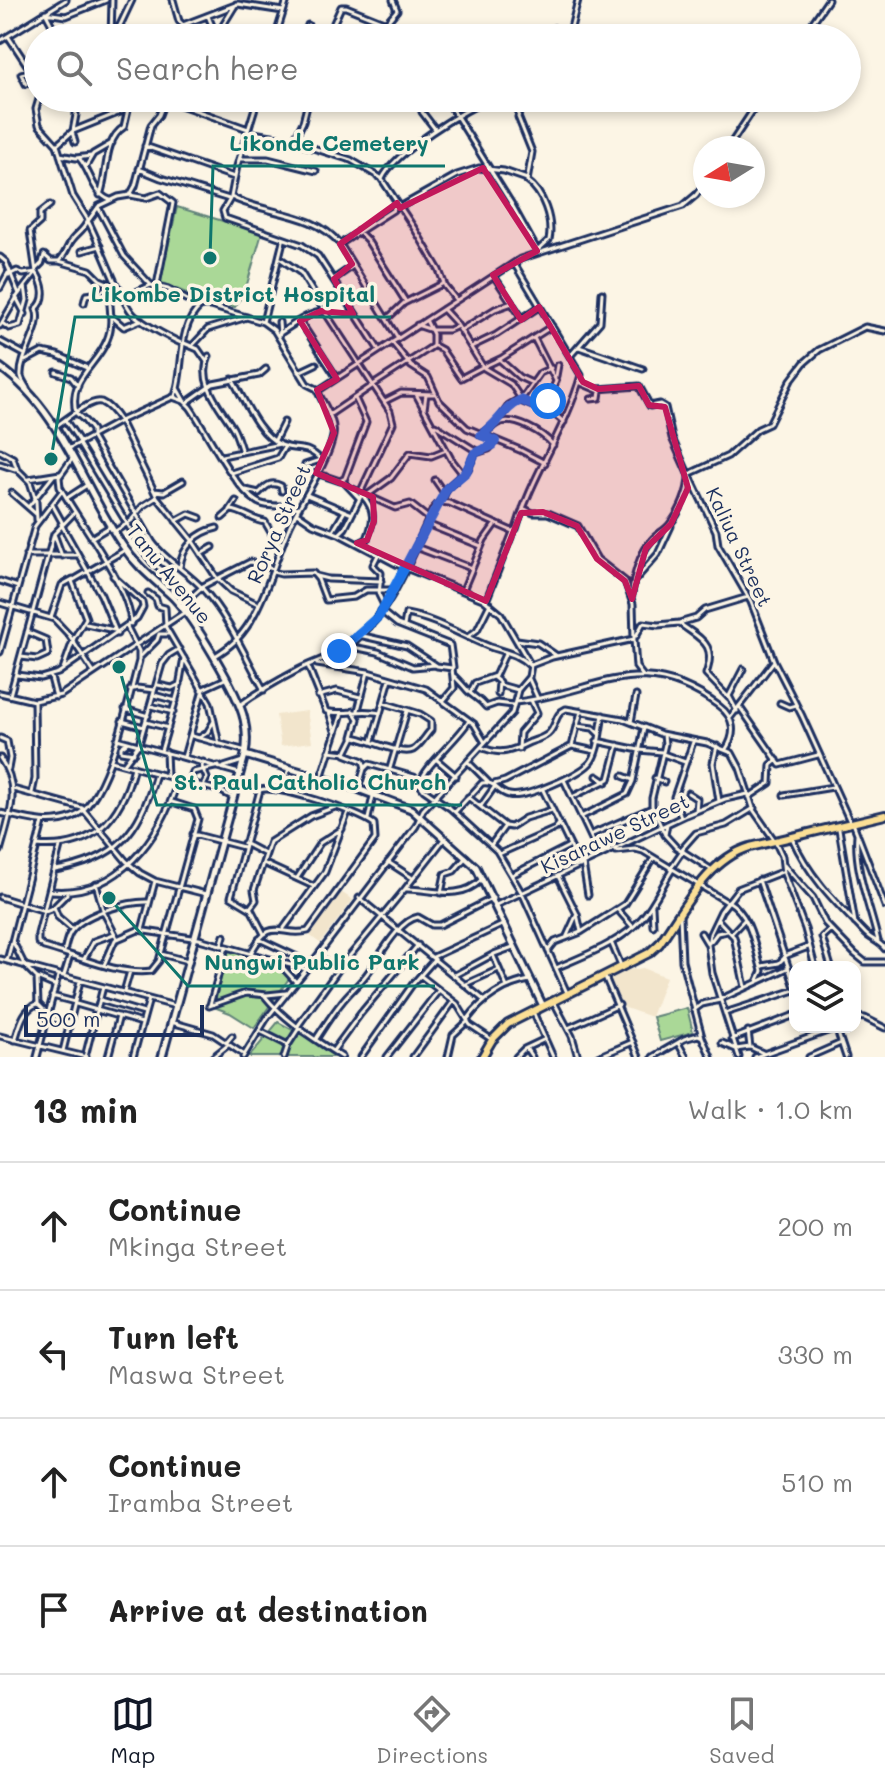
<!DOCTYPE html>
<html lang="en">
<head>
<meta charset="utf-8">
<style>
	:root { --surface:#fff; --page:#f2f2f2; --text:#222; --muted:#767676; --line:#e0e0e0; --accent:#111827 }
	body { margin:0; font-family:Mali,sans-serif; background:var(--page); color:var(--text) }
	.controls { position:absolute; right:24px; bottom:24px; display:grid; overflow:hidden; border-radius:16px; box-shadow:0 4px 12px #0003 }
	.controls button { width:72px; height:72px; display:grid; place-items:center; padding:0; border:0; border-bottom:2px solid var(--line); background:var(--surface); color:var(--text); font:40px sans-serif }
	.compass { position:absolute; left:693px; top:136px; width:72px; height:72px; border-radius:50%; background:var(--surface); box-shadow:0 4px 12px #0003; rotate:259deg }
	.scale { position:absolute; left:24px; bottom:20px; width:180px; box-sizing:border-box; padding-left:8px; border:4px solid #1b2f5e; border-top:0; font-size:22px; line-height:28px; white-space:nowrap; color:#1b2f5e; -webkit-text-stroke:6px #fcf5e5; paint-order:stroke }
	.stop { position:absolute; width:24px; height:24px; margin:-18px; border:6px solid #1a73e8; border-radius:50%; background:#fff }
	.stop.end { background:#1a73e8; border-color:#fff; box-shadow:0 2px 8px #0008 }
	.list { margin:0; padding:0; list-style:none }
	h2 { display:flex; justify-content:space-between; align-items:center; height:104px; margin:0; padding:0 32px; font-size:34px }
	h2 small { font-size:26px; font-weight:400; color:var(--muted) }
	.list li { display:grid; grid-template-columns:52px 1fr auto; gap:24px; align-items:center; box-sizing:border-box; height:128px; padding:0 32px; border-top:2px solid var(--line) }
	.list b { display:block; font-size:30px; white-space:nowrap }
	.list p { margin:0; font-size:26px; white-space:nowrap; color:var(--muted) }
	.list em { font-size:26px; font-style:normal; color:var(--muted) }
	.icon { flex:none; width:44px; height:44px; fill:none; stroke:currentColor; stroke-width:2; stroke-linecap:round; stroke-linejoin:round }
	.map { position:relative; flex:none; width:885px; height:1057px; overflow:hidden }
	.search { position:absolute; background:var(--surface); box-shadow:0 4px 12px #0003; left:24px; right:24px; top:24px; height:88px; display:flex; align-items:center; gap:20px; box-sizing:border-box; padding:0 28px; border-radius:44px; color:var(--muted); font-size:30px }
	.sheet { height:616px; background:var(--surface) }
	nav { display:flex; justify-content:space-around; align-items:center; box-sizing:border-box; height:112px; border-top:2px solid var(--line); background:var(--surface); font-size:22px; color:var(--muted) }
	nav a { display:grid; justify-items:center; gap:4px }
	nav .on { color:var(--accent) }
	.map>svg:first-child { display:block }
	.built { fill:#f2e5cc }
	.green { fill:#aad897; stroke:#62847a; stroke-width:2 }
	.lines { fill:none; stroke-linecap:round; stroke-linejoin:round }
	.street-casing { stroke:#1b2f5e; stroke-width:9 }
	.secondary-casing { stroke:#1b2f5e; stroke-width:11 }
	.primary-casing { stroke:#1b2f5e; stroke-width:12 }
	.street { stroke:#fcf5e5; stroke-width:3 }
	.secondary { stroke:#fcf5e5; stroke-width:5 }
	.primary { stroke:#fbdf96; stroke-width:6 }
	.route { stroke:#1a73e8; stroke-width:10 }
	.marked { fill:#c2185b; fill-opacity:0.2; stroke:#c2185b; stroke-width:6; stroke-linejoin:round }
	.labels { text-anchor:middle; stroke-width:7; stroke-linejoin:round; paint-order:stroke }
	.street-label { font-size:20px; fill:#1b2f5e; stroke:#fcf5e5 }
	.leader { fill:none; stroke:#0f766e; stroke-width:3 }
	.callout-dot { fill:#0f766e; stroke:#fcf5e5; stroke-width:3 }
	.callout-label { font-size:22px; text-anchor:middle; font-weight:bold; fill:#0f766e; stroke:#fcf5e5; stroke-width:7; stroke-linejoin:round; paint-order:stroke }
</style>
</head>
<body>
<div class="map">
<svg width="885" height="1057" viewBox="0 0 885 1057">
	<rect width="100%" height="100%" fill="#fcf5e5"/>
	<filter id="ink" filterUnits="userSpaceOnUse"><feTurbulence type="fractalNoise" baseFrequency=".0125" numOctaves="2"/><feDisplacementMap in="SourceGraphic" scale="16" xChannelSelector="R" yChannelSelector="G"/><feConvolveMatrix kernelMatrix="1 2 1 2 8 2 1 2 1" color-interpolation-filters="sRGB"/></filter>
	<g filter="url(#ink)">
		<path class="built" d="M307,711L312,742L281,746L276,715Z
			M341,892L353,900L320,943L309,935Z
			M643,968L666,977L651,1017L620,1006L610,980L624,971Z"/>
		<path class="green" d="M177,207L262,233L245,291L235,307L203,300L160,282Z
			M227,951L275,961L290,977L254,1028L230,1013L214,1007Z
			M687,1008L693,1032L660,1041L653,1017Z
			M278,1022L338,1054V1057H249Z"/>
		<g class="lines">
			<g class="street-casing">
				<path id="street" d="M173,0L179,21L183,25L238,4L283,11
					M45,12L55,31V38
					M45,13L66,16L106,0
					M208,16L217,38
					M217,35L236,4
					M8,36L31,71
					M276,36L286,38
					M111,38L112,0
					M114,38L132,0
					M275,38L287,0
					M304,38L308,25
					M327,38L341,7H346L386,23L397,10L393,0
					M553,38L554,28
					M561,38L571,28L578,0
					M802,38L828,0
					M0,41L66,0
					M26,84L21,74L38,70
					M148,98L157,102L175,103L248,129
					M258,98L237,166L231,197C266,215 314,211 340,244L398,338
					M428,98L422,112L435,129
					M442,98L451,107L511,203L537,250
					M524,98L518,117L532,152L527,181C543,192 553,220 549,240L537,251
					M39,99L36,109L39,125L57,145L73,196L88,220
					M73,131L76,115L75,98
					M72,132L75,142
					M247,132L278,137L351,160L381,178L416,231L439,270L445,286L456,300
					M293,142L303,122L309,98
					M57,145L73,131L125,110L132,98
					M145,146L234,177
					M728,148L761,98
					M60,155L76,158L91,156
					M79,158C91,171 92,193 110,200
					M239,159H268L316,171
					M86,166L93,154L112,143
					M139,169L161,178L229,199
					M382,179C394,153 466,107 494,98
					M100,195C108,175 103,140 124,127L129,105
					M130,195L135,186L151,125L159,115L164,102
					M230,199L223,211L225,218L302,245L318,256L379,350
					M98,207L124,256L150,284
					M400,207L457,175L479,168L504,171L527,179
					M358,231L367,240L406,302
					M340,244L393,210L397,203
					M82,251L100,246
					M0,257L6,262L19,294
					M281,259L301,273L324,310
					M59,261L90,270L100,280L119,288
					M36,269L42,263L44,255L51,261H59C65,255 66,250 70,243C75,234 84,231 88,220
					M9,275L17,271L23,274L36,272C43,283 48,299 36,309C44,326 19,356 21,376C22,381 25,384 27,388
					M494,276L522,318
					M334,279L353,266
					M157,285L173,203L160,193L146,198L130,195L118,197L99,206L88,221C99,241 121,304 135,316C150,328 166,336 183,344
					M0,288L8,273
					M16,297L25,314
					M123,298L151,285L168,289L198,306H210L263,322L274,330L307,384L319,390L520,259L683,206L696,195L705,183
					M84,303L86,295L100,293L107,287
					M443,309L456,323L483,367L502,358L552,326
					M111,316L124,327L141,320
					M387,319L404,303L444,283
					M300,321L337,378
					M263,322L283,241
					M279,322L280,334
					M2,323L9,328L20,325L27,300L25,286
					M417,325L432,330
					M0,326L18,295L36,272L30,231L40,222V213L50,205
					M432,330H449L458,326
					M461,330L495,309L512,303
					M277,335C291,327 308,311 325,312L390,411L393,423L360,493
					M534,338L556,381L544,411
					M0,341L24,354
					M392,342L411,366L428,377L439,401L467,428L520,450L545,463
					M184,343L198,349L207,362
					M193,345L208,329L247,317
					M433,345L442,350L461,378L482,367
					M471,347L496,335L539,307
					M579,347L643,369
					M571,355L600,322L602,293
					M209,356C197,383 220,406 233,428C237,435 239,444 242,452
					M500,360L519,377L532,383
					M25,361L42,352L57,355L87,368
					M484,368L511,384L523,402L554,414L564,422
					M56,372L71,377L78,386
					M299,372L316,364
					M556,376L558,365
					M232,379C245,400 257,434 281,445C299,452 306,444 321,460
					M579,382L600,391L599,398L591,399
					M373,385L433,346V334L426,320
					M177,388L185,402
					M598,389L639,386L650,406L660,404L665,407L672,438L689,476
					M416,394L451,459L462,473
					M173,397L184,401L190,407C207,431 233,486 256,501C266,509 286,504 299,508
					M385,401L401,393L434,394
					M186,403L213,384L259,375L266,369
					M424,409L426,394
					M329,415L372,386
					M65,420L80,442
					M499,421L509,405L523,397L540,373L551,368
					M435,425L478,452
					M55,427C64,421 90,399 101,402C108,405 116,415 120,421L157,497L192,540L217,578L231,591L258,604
					M92,430L85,421L76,413C68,378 96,367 107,340C115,322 108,303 109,284
					M92,431V438L153,543C166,561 188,572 203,589C229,618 245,656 264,690
					M481,435C487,431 493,426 498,423C515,416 543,433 553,445
					M275,440L284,422
					M79,444L143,550L153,563L165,572
					M70,448L120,421L175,396C185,368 176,327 201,306
					M0,451L13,458L17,469L30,482L36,501L37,520
					M222,456L280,444
					M72,459L59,477L60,487C79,522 130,586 131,624
					M0,464L15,469
					M305,465L320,460
					M231,473L278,458L285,446
					M316,473L340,481L345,478L366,422L355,398
					M29,479L60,474
					M435,480L444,493
					M343,481L359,498
					M351,488L395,508L410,504L428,518
					M246,490L259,493C266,487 270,480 281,486L282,491
					M154,491L164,492L183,481
					M12,493L36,514
					M307,495L352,514
					M366,496L391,478L410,453L431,456L446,450
					M67,498L87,485
					M442,501L447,488L468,469L475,453L489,449L494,442
					M52,504L62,522
					M29,506L53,476
					M230,510L236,501
					M297,513L313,524L339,534L396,564L483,599L501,614L530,664
					M222,518L231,510C243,511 252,520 265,522L276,541L282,543
					M132,519L143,506L157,497
					M176,521L189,514L200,518
					M61,524L101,595L117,634
					M427,524L481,546
					M333,531L345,511
					M114,532L134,519
					M54,534L62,556
					M339,534L345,528L362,494
					M91,538L111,526
					M359,543L367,539C374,521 376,511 363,496
					M416,547L471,568
					M201,554L213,547
					M26,555H78
					M378,555L373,565L381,573L379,595L384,605
					M180,567C182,546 198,532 217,528
					M273,572L281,574L313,573L318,579L326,600L354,597L366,590H393
					M316,576L328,579L381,581
					M636,579L658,554L671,526
					M0,581L18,587
					M201,587L250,562L273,569
					M463,590L484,540L494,526
					M148,593L156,599L158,606L165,608L166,625
					M632,595C633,578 639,555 651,541C656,534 665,531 670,524C680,513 689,491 689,476
					M486,601L513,532
					M0,603L54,619L69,635L94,673
					M181,606L202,587
					M381,611L397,624L450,645L453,667
					M51,617L62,585L73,579
					M679,623C701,640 717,643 706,674L729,698
					M86,624L114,630
					M165,626L210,703L219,744
					M404,626L406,614C436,619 462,636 490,647C505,652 518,654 530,666
					M359,635L407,646L437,666L452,668L454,688L443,701
					M469,636L477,630L490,604
					M636,636L643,623L658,625L679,623L696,618L705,610L748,597
					M517,640L538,643L557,656
					M634,640L636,667L643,676
					M348,646L378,652L413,667L435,665
					M0,652L35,526L62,491
					M215,656C230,647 240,638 250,622C268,592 276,557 290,525C302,499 328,463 333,436C336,420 323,404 317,390
					M21,657L37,659L48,654L46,640L27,632
					M140,657L157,640L159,634H168
					M317,664L368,672L426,689L474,724L484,741
					M308,666L326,711C343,716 362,708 380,713
					M63,669L74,638L86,618L72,581L125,550
					M17,675L41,678L58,673L137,618L143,607L142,602L113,576
					M454,676C459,681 463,685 467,690C473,697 478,697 486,707L497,703L513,705
					M493,677L499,682L498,694
					M51,678L56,697
					M529,679L537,697
					M158,685L172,688L180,684
					M500,685L518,690
					M130,690L137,688L154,690
					M201,690L225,679
					M0,693L34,701L61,695L185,612
					M470,693L475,683L495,676L506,652
					M10,695L54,534L75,512
					M154,695L176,701
					M318,696L337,691L360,697
					M515,702C596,694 639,647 719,706C735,718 736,734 726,749
					M780,703L789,707L796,705
					M240,705C258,692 279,680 298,670C313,662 329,658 343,649C388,623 413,554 433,509L440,502L449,503L512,531L516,529C532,475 566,429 581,375L514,263
					M151,706L173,712
					M739,706L780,765L818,755
					M125,709L148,716
					M358,710L368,672
					M353,711L358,719L353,737
					M737,711L729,696L743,669
					M329,712L335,731
					M730,718L774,661
					M122,721L144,727
					M146,722L168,728
					M631,722L636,696
					M577,726L593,728L599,734
					M664,735L665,744L652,798V806L665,835
					M192,736L246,751
					M0,738L7,741L10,758L8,769
					M199,738L207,733L214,721
					M117,739L239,773
					M372,741L390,679
					M597,741L639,750L662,752
					M128,742L121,747V751L134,753
					M572,746L595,751
					M717,746L713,763L719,801
					M481,747C500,756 512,751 530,742C536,740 543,738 548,734C557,726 554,714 566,709L623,719L661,734L707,743L732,753L740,768L754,811L775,841L782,856L784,874L805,929L815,967
					M519,749L520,733L537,713L531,700
					M161,751L178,692L184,658
					M329,751L346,753L354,737C368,739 402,756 413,750C420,746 426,735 431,730V721L420,714L384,703
					M166,752L167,776
					M345,754L363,761L365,768
					M663,754L685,762
					M184,757L202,693
					M0,758C22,788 9,818 0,851
					M437,760L456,776
					M111,761L221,791L232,797
					M469,763L488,782
					M124,764L139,744L162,664L169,655L179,649
					M224,767L243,761
					M390,768L407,711
					M597,776L606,782
					M623,776L633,780
					M321,778L342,713
					M655,778L664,782
					M564,780L600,856
					M189,783L193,772L219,766
					M420,784C423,767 457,740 468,722
					M494,784L505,781L572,746L581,711
					M203,786L207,778L202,767L203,762
					M13,789L82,808L126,861L140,873L155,881L206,894
					M358,789L364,769L369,764L414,777L424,790L450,808L497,851L523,895L568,995
					M543,790L580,866
					M282,791L289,768
					M32,793L35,779L34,701
					M688,793L697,799L696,811
					M784,795L833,787
					M468,797L505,826
					M572,797L609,779L618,745
					M749,797L770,783L771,765L777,760
					M481,806L495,786
					M455,812L482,783C496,781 496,792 509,795C525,799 579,775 590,763C599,753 600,728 603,715
					M0,813C24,818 49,827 73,817C108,804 129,696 139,661V651L127,627
					M581,817L627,794L633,781L644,728
					M681,817L674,797L693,742
					M368,819L373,796
					M853,823L885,906
					M667,824L665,835L676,847L712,870
					M851,824L802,716L774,661L751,602L718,545L716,531L689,474L728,456L758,429L769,424L791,380L804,363L819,350L865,327L885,331
					M839,829L855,923
					M193,834L243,847
					M857,834C854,871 870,906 878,941
					M590,835L652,808
					M792,838C809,877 837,904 866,934C872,940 879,941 885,949
					M244,843L265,854
					M37,845C93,850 121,819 134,767
					M491,845L505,826L511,827L525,818L552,810
					M60,847L38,934V942L44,947C74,955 121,976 151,971L159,961L198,819L194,809L172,802
					M681,850L696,833L726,825L754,808
					M616,851L635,849L643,851L727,902
					M499,854L555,829L559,824
					M388,862L411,877
					M263,863L313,886
					M583,864L588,895
					M784,865L813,898L825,923L855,954L865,962H885
					M670,869L683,850
					M55,870C117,860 140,832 156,774
					M512,875L569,846
					M297,878L320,843L342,829
					M759,880L795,987
					M96,884L104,913L117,938
					M405,889L444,839
					M51,891C119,897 161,837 178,780
					M441,893L445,874L454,871L466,857
					M0,897L45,911L53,908L67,894
					M359,898L485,1001
					M728,901C751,914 755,948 762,971L757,982
					M496,905L686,815L725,799L748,794
					M652,906L653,926
					M54,907L58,917L71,928
					M250,908L256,900L254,890L270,842L311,816L335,807
					M618,910L633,927
					M680,916L682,961L702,1037
					M718,920L734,937L745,987
					M284,928L325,872L348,812
					M831,929L822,937L831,967
					M142,930L155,881
					M581,932L625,904L653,859
					M701,933L707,943
					M731,934L745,919
					M566,938L576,916
					M259,939L310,963
					M711,941L717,933L727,931
					M13,942L25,966L37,978L38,1004L48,1014
					M611,942L622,968
					M221,946L224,936
					M548,951L555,942L581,932L577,914L558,876
					M64,952C66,944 67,935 73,929C87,913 129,901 149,902
					M251,953C271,914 281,938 308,931L375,839L374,824C359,812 276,784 260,790L231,897L251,909L264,934
					M161,954L188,961
					M318,955L337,970
					M493,955L507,987
					M433,957L502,925
					M0,959L175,1006
					M84,959L94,941L114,934
					M7,961L43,822
					M279,962L306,969
					M104,965L115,940L138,930L199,939L277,961L296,982
					M762,966L779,963L787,955L808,947
					M556,968C585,955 621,943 642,918C654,904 662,886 672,870
					M64,975L70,956
					M455,975L494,954L513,947
					M421,976L457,1004L470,1025L491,1039
					M605,977L639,1057
					M37,978L56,986
					M466,984L499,969
					M124,992L130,971
					M264,995C285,1021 314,1039 342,1057
					M52,996L75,1002
					M721,999L788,968
					M100,1000L144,1013
					M554,1002L572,1036L578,1057
					M76,1004L142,1023
					M210,1005L226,947
					M209,1006L246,993L267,995L286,993
					M694,1010L702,1004L720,1000
					M725,1013L795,990
					M534,1014L553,1057
					M47,1017L69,1023
					M855,1017L865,1018L885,1028
					M467,1020C482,999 505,984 530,980
					M171,1022L213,1034L243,1054
					M297,1027L338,970L405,889C430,888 459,902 481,880
					M836,1027L846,1057
					M568,1028L619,1005
					M260,1031L288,1045
					M748,1031L750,1047
					M838,1033L850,1027
					M0,1036L86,1057
					M316,1039C324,1027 332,1014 341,1003C350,991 361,983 369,971C380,956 399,920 418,917L432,925H440L493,898
					M732,1039L795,1015
					M15,1040C20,1026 22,1010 37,1004
					M226,1043L232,1036
					M678,1043L686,1057
					M722,1043L736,1049
					M526,1048L532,1057
					M736,1049L750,1047L763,1053
					M63,1051L80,981
					M333,1051L361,1013L418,945
					M37,1057L58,976
					M85,1057L103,987
					M108,1057L119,1016
					M133,1057L149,999
					M213,1057L228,1045
					M243,1057L267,1018L318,955L416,826L423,810L512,713L518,690L529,677L531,665L552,657L634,639L633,604L625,581L597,559L578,526L548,513H533L523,508
					M284,1057L288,1045L299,1028
					M361,1057L412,985L435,959
					M387,1057L439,990
					M413,1057L453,1002
					M448,1057L453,1035L468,1021
					M516,1057L524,1049L543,1040
					M598,1057L633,1042
					M653,1057L684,1039L698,1035L702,1037L711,1057
					M739,1057L712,973L708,945L710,934L721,911L738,889L784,871
					M755,1057L836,1028
					M809,1057L841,1043"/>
			</g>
			<g class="secondary-casing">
				<path id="secondary" d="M0,367C61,410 82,486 123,546C137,567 156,581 174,598C193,618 238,692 244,719C247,731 247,743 245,755L162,1057
					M245,755L358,789L411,809L476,867L543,1006"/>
			</g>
			<g class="primary-casing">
				<path id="primary" d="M482,1057L492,1040L508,1024L649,953L659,944C684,909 707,860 750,847L885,815"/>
			</g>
			<use href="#street" class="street"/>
			<use href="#secondary" class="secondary"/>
			<use href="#primary" class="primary"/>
		</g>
	</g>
	<g class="lines" filter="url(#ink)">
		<path class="route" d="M339,651L379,616L447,488L466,472L475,453L493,445L495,441L481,435C501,422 502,409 521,400L544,411L548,401"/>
	</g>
	<path class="marked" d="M483,168L537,251L493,275L521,320L539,307L583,382L598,389L639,386L649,405L665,407L688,488L671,524L646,548L632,599L625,581L597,559L577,526L543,512L521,513L486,601L357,543L367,540L374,521L373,497L316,473L334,433L317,390L337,379L300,321L321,311L353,314L334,279L352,264L340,244L397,203L400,208Z"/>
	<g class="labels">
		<g class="street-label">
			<text transform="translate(279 524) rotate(-66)" y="7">Rorya Street</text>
			<text transform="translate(739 547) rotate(65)" y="7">Kaliua Street</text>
			<text transform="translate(169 574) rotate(51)" y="7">Tanu Avenue</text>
			<text transform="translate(615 834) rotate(-25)" y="7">Kisarawe Street</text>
		</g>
	</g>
	<path class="leader" d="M210 258L213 166H445M51 459L75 317H391M119 667L157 805H462M109 898L188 986H435"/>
	<g class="callout-dot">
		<circle cx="210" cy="258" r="8"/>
		<circle cx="51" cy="459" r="8"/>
		<circle cx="119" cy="667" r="8"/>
		<circle cx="109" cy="898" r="8"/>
	</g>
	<g class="callout-label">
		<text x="329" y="151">Likonde Cemetery</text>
		<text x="233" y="302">Likombe District Hospital</text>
		<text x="310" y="790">St. Paul Catholic Church</text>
		<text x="312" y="970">Nungwi Public Park</text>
	</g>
</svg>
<div class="controls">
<button><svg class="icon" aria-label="layers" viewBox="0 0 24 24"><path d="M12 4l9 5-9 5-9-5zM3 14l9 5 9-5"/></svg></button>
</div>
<svg class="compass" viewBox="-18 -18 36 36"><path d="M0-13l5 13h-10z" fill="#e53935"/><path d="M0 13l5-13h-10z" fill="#767676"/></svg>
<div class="scale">500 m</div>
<div class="stop" style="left:548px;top:401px"></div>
<div class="stop end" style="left:339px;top:651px"></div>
<div class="search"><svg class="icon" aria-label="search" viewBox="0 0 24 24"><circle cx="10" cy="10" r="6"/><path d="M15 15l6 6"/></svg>Search here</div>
</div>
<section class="sheet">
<h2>13 min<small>Walk · 1.0 km</small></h2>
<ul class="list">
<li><svg class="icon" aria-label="ahead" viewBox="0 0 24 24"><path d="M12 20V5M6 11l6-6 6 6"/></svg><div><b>Continue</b><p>Mkinga Street</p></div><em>200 m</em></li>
<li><svg class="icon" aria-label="left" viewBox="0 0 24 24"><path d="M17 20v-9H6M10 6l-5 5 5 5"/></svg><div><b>Turn left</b><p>Maswa Street</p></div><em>330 m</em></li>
<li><svg class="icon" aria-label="ahead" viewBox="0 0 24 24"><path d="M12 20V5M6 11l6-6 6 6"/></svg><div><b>Continue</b><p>Iramba Street</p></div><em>510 m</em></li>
<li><svg class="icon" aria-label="arrive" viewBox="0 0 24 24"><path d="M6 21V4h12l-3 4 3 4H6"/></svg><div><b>Arrive at destination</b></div></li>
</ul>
</section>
<nav>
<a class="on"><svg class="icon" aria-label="map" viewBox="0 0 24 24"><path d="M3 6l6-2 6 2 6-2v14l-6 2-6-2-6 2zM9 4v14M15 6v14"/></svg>Map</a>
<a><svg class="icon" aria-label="directions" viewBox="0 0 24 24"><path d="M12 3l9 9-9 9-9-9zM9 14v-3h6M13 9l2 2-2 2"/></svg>Directions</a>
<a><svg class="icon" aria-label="saved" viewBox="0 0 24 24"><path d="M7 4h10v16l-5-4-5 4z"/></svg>Saved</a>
</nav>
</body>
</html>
